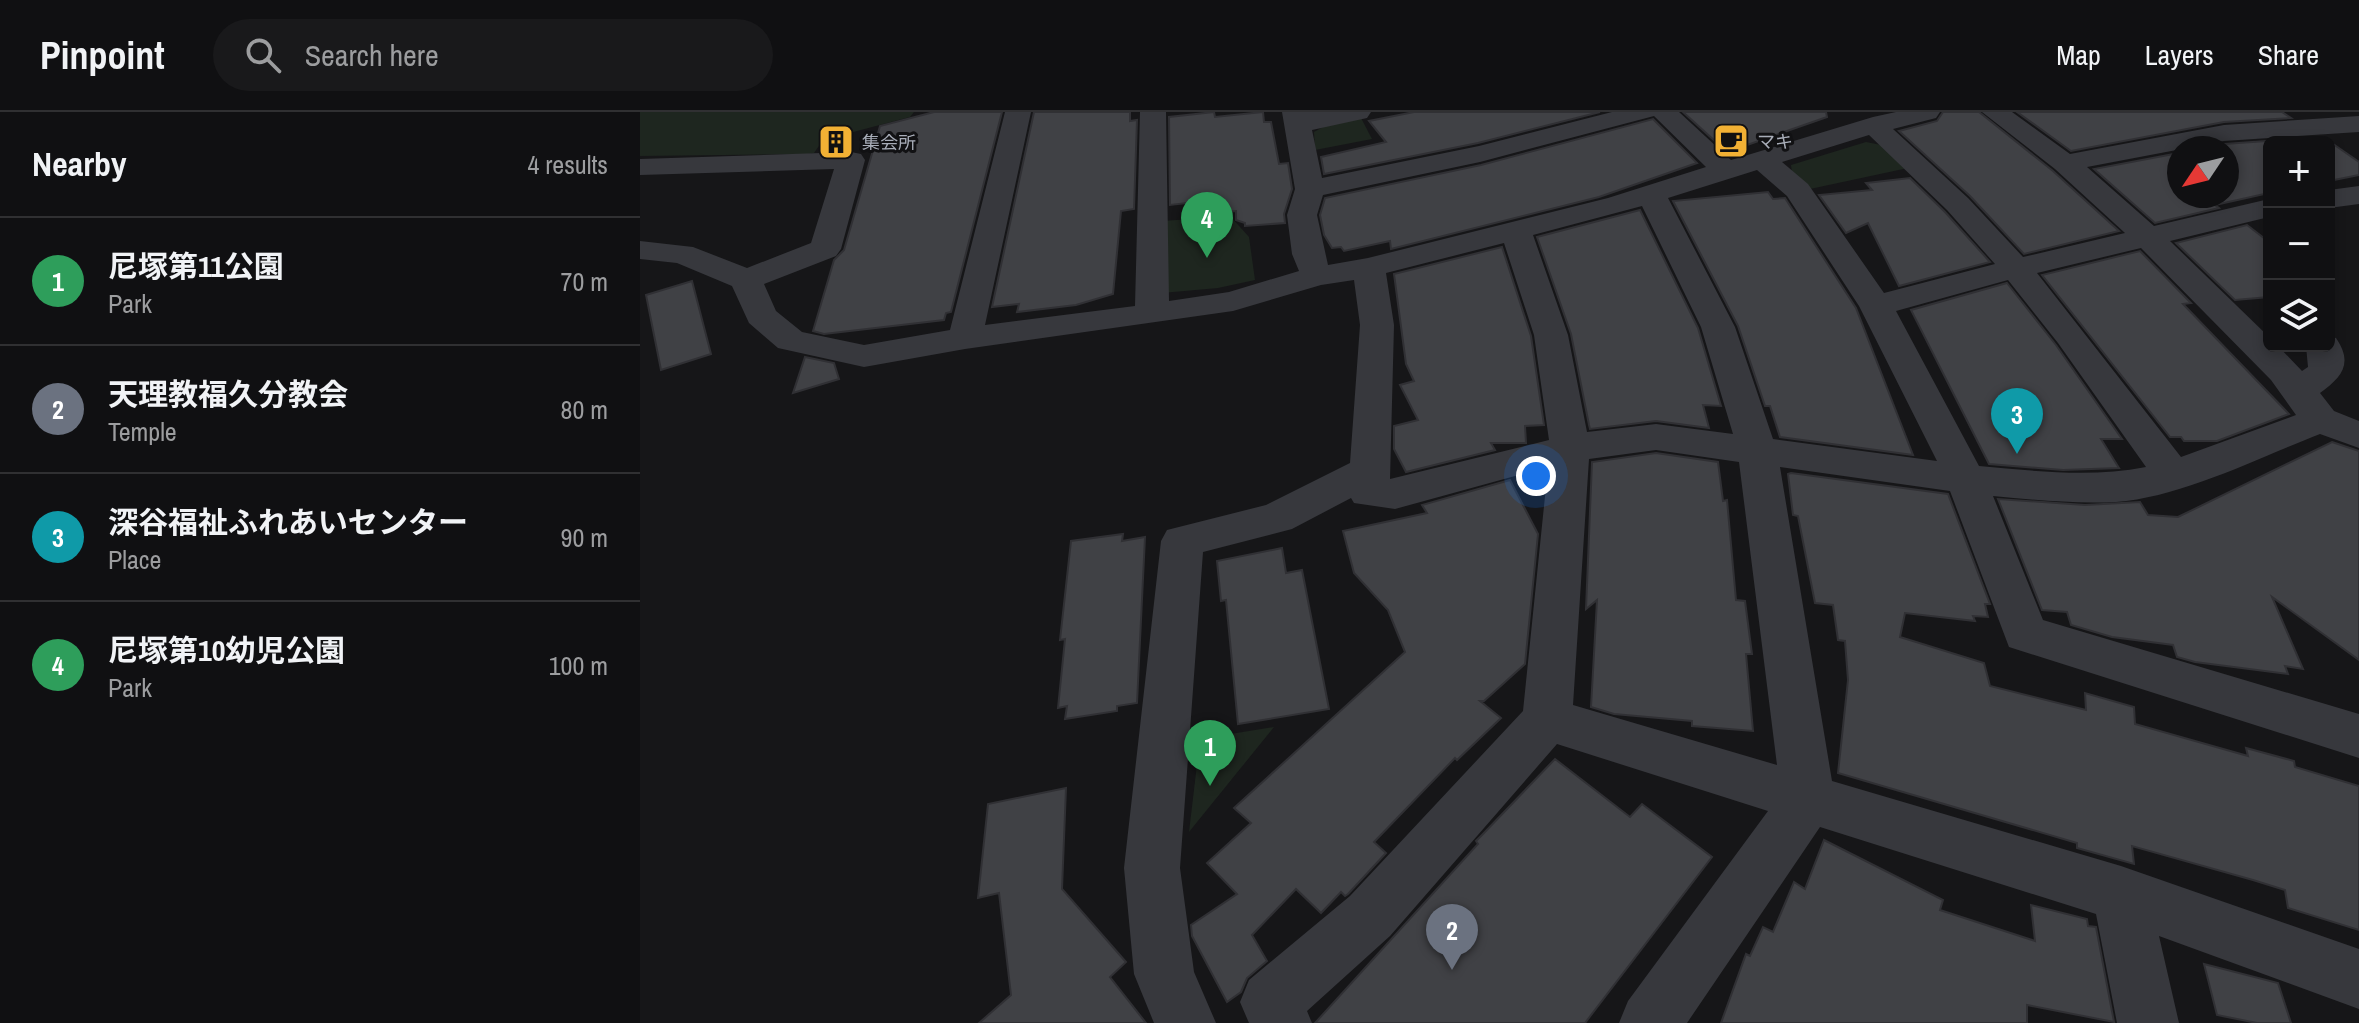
<!DOCTYPE html>
<html lang="en">
<head>
<meta charset="utf-8">
<style>
	:root { --surface:#101012; --page:#19191b; --text:#f1f3f6; --muted:#9c9d9f; --line:#303032; --accent:#2563eb }
	body { margin:0; font-family:"Archivo Narrow","Noto Sans JP",sans-serif; background:var(--page); color:var(--text) }
	.controls { position:absolute; right:24px; top:24px; display:grid; overflow:hidden; border-radius:12px; box-shadow:0 4px 12px #0003 }
	.controls button { width:72px; height:72px; display:grid; place-items:center; padding:0; border:0; border-bottom:2px solid var(--line); background:var(--surface); color:var(--text); font:40px sans-serif }
	.compass { position:absolute; left:1527px; top:24px; width:72px; height:72px; border-radius:50%; background:var(--surface); box-shadow:0 4px 12px #0003; rotate:235deg }
	.you { position:absolute; left:896px; top:364px; width:28px; height:28px; margin:-20px; border:6px solid #fff; border-radius:50%; background:#1a73e8; box-shadow:0 0 0 12px #1a73e833 }
	.badge { display:grid; place-items:center; width:52px; height:52px; border-radius:50%; background:var(--accent); color:#fff; font-size:26px; font-weight:700 }
	.pin { position:absolute; translate:-50% -66px; filter:drop-shadow(0 2px 4px #0008) }
	.pin::after { content:''; position:absolute; top:42px; width:28px; height:24px; background:inherit; clip-path:polygon(0 0,100% 0,50% 100%) }
	.list { margin:0; padding:0; list-style:none }
	h2 { display:flex; justify-content:space-between; align-items:center; height:104px; margin:0; padding:0 32px; font-size:34px }
	h2 small { font-size:26px; font-weight:400; color:var(--muted) }
	.list li { display:grid; grid-template-columns:52px 1fr auto; gap:24px; align-items:center; box-sizing:border-box; height:128px; padding:0 32px; border-top:2px solid var(--line) }
	.list b { display:block; font-size:30px; white-space:nowrap }
	.list p { margin:0; font-size:26px; white-space:nowrap; color:var(--muted) }
	.list em { font-size:26px; font-style:normal; color:var(--muted) }
	.icon { flex:none; width:44px; height:44px; fill:none; stroke:currentColor; stroke-width:2; stroke-linecap:round; stroke-linejoin:round }
	.map { position:relative; flex:none; width:1719px; height:911px; overflow:hidden }
	header { display:flex; align-items:center; gap:48px; box-sizing:border-box; height:112px; padding:0 40px; background:var(--surface); border-bottom:2px solid var(--line) }
	header strong { font-size:38px }
	nav { display:flex; gap:44px; margin-inline-start:auto; font-size:28px }
	.search { width:560px; height:72px; background:var(--page); display:flex; align-items:center; gap:20px; box-sizing:border-box; padding:0 28px; border-radius:44px; color:var(--muted); font-size:30px }
	main { display:flex }
	aside { flex:1; background:var(--surface) }
	.map>svg:first-child { display:block }
	.green { fill:#1e261f }
	.building { fill:#404145; stroke:#303034; stroke-width:2 }
	.lines { fill:none; stroke-linecap:round; stroke-linejoin:round }
	.minor { fill:#37383d; fill-rule:evenodd }
	.labels { text-anchor:middle; dominant-baseline:central; stroke-width:6; stroke-linejoin:round; paint-order:stroke }
	.far-poi-label { font-size:18px; fill:#a8adb8; stroke:#111113; text-anchor:start }
</style>
</head>
<body>
<header>
<strong>Pinpoint</strong>
<div class="search"><svg class="icon" aria-label="search" viewBox="0 0 24 24"><circle cx="10" cy="10" r="6"/><path d="M15 15l6 6"/></svg>Search here</div>
<nav><a>Map</a><a>Layers</a><a>Share</a></nav>
</header>
<main>
<aside>
<h2>Nearby<small>4 results</small></h2>
<ul class="list">
<li><span class="badge" style="background:#2e9e5b">1</span><div><b>尼塚第11公園</b><p>Park</p></div><em>70 m</em></li>
<li><span class="badge" style="background:#6b7280">2</span><div><b>天理教福久分教会</b><p>Temple</p></div><em>80 m</em></li>
<li><span class="badge" style="background:#0f9aa8">3</span><div><b>深谷福祉ふれあいセンター</b><p>Place</p></div><em>90 m</em></li>
<li><span class="badge" style="background:#2e9e5b">4</span><div><b>尼塚第10幼児公園</b><p>Park</p></div><em>100 m</em></li>
</ul>
</aside>
<div class="map">
<svg width="1719" height="911" viewBox="0 0 1719 911">
	<rect width="100%" height="100%" fill="#161618"/>
	<g class="green">
		<path d="M0,0H274L270,5L183,28L174,41L168,42L0,44Z"/>
		<path d="M721,6L732,27L675,38L674,20L685,14Z"/>
		<path d="M1226,30L1246,34L1268,56L1170,77L1152,61L1151,53Z"/>
		<path d="M590,104L609,125L615,168L578,176L522,181L523,109Z"/>
		<path d="M634,615L549,720L560,627Z"/>
	</g>
	<g class="building">
		<path d="M294,0H362L311,200L306,201L304,208L184,222L173,219L194,148L204,138L240,14Z"/>
		<path d="M394,0H490V9L497,8L494,97L481,99L473,182L436,193L377,200L379,192L352,195Z"/>
		<path d="M574,0L575,5L623,0L624,10H631L639,52L648,51L652,77L644,102L645,111L605,114V111L596,108V99L547,104V91L530,93L529,5Z"/>
		<path d="M774,0H960L838,31L684,62L681,45L746,30L729,9Z"/>
		<path d="M1043,0H1186L1187,5L1087,40Z"/>
		<path d="M1303,0H1339L1413,59L1479,119L1384,142L1330,84L1259,19L1297,9Z"/>
		<path d="M1377,0H1642L1651,6L1584,10L1431,39Z"/>
		<path d="M1013,7L1057,51L959,85L751,137L750,129L704,139L701,135L692,136L684,123L680,103L685,86L841,53Z"/>
		<path d="M1683,25L1719,50V63L1689,69V30H1629V81L1575,93L1579,96L1515,111L1454,57L1539,41V84H1587V36H1563L1584,32Z"/>
		<path d="M1270,66L1305,100L1350,150L1259,174L1228,111L1206,121L1179,83L1232,78L1226,71Z"/>
		<path d="M1128,80L1133,87L1145,86L1216,196L1273,343L1140,325L1130,294H1125L1098,214L1033,89Z"/>
		<path d="M1000,98L1058,216L1081,294L1063,293L1069,316L1016,309L950,317L949,313L931,222L897,125Z"/>
		<path d="M1607,113L1629,130V185L1595,188L1536,131Z"/>
		<path d="M862,135L891,224L904,313L885,314L886,331H851L855,338L766,360L754,337V314L778,308L760,273L774,269L766,252L754,162Z"/>
		<path d="M1500,139L1551,191L1543,192L1649,302L1577,329H1544L1541,325H1530L1402,163Z"/>
		<path d="M52,169L71,242L21,258L6,183Z"/>
		<path d="M1367,171L1416,233L1482,327H1461L1479,356L1423,358L1349,352L1271,198Z"/>
		<path d="M165,245L194,251L199,267L153,281Z"/>
		<path d="M1692,330L1719,339V548L1632,485L1663,557L1645,554L1648,562L1555,550L1537,545L1533,533L1472,525L1431,513L1427,500L1402,498L1358,387L1445,393L1500,390L1508,403L1538,405Z"/>
		<path d="M1016,341L1078,350L1083,389L1087,388L1096,488L1105,489L1112,542H1106L1113,619L1052,614V609L974,602L951,595L957,488L946,497L952,350Z"/>
		<path d="M1151,361L1308,382L1350,492H1345L1348,505L1333,504L1335,509L1265,501L1260,525L1344,551L1350,574L1446,598L1445,581L1494,595L1495,612L1608,644L1606,636L1654,649L1655,655L1719,674V818L1648,796L1645,778L1613,768L1492,734L1494,752L1437,736V731L1198,661L1208,568L1205,529L1198,528L1193,493L1175,491L1158,404L1153,403L1148,362Z"/>
		<path d="M870,368L898,422L885,552L844,589H840L861,606L817,648L815,646L734,730L746,741L708,782L705,784L701,780L681,801L656,777L612,823L627,849L607,866L601,880L587,890L552,824L551,813L597,782L567,751L611,711L594,696L765,540L748,498L714,461L703,419L787,401L782,393Z"/>
		<path d="M483,422L482,429L505,425L497,591L477,594V599L425,607L427,594L418,596L425,527L420,528L431,429Z"/>
		<path d="M642,436L646,461L662,458L689,597L598,612L586,488L581,489L577,449Z"/>
		<path d="M915,647L990,705L1002,692L1072,745L945,911H675L838,732L836,729L842,723Z"/>
		<path d="M426,676L422,777L486,850L470,865L506,911H339L371,883L359,781L338,786L348,692Z"/>
		<path d="M1184,728L1303,788L1300,798L1395,829L1391,793L1447,807L1448,814L1456,815L1474,910L1387,893V911H1081L1106,842L1110,844L1123,815L1133,820L1154,770L1165,777Z"/>
		<path d="M1564,852L1638,871L1651,911H1617L1577,903Z"/>
	</g>
	<g class="lines">
		<g class="minor">
			<path d="M365,0H391L345,213L495,194L500,0H526L529,189L589,180L659,159L652,142L647,103L655,77L642,0H731L727,6L672,18L682,66L839,34L972,0H1039L1091,48L1233,5L1256,0H1300L1296,6L1253,17L1328,86L1383,145L1485,121L1415,57L1342,0H1372L1430,42L1584,13L1719,4V20L1584,29L1447,55L1514,114L1629,87V105L1530,129L1629,225V234H1638L1662,259L1668,255L1666,234H1689V224L1696,226C1714,252 1701,266 1680,281L1694,299L1719,309V336L1680,322C1618,346 1542,385 1476,390C1435,392 1394,388 1353,384L1403,508L1719,602V646L1369,535L1310,379L1140,355L1192,669L1481,754L1719,837V897L1519,824L1539,911H1477L1456,802L1180,715L1047,911H979L988,889L1128,699L917,632L750,824L667,899L672,911H609L600,890L609,868L710,784L883,599L908,355L755,397L714,391L711,386L652,417L563,440L540,756L554,860L576,911H514L494,862L484,756L521,429L527,418L626,393L710,351L720,213L714,168L681,173L593,199L325,237L224,255L138,236L109,211L92,174L37,151L0,147V129L53,135L107,156L171,131L194,57L0,63V47L211,40L221,42L225,48L201,137L196,144L124,172L136,199L162,220L224,233L310,218ZM1014,4L1066,55L968,86L728,146L688,153L677,103L683,83L840,50ZM1229,23L1307,98L1355,152L1244,181L1168,72L1142,50ZM1117,58L1147,84L1219,194L1297,349L1133,327L1095,215L1028,86ZM1002,94L1061,215L1093,322L1016,312L947,320L928,223L893,123ZM864,131L894,223L909,328L750,367L754,213L746,161ZM1501,136L1631,268L1656,303L1541,345L1397,161ZM1368,168L1418,231L1506,355C1451,366 1395,359 1339,354L1256,199ZM1016,338L1099,350L1137,653L933,593L949,347Z"/>
			<path d="M1719,74V92L1689,96V78Z"/>
		</g>
	</g>
	<defs>
		<symbol id="cafe-square" viewBox="-11 -11 22 22"><rect x="-9" y="-9" width="18" height="18" rx="4" fill="#f2b134" stroke="#111113"/><path d="M-5.5-4.5H6V0H3Q3 3.5 0 3.5H-2.5Q-5.5 3.5-5.5 0ZM3-3.2v2h1.7v-2ZM-6 4.5H4V6H-6Z" fill="#111"/></symbol>
		<symbol id="building-square" viewBox="-11 -11 22 22"><rect x="-9" y="-9" width="18" height="18" rx="4" fill="#f2b134" stroke="#111113"/><path d="M-4-6H4V6H1V3H-1V6H-4ZM-2.5-4.3h1.7v1.8h-1.7ZM.8-4.3h1.7v1.8H.8ZM-2.5-1h1.7V.8h-1.7ZM.8-1h1.7V.8H.8Z" fill="#111"/></symbol>
	</defs>
	<g fill-rule="evenodd">
		<use href="#cafe-square" x="1071" y="9" width="40" height="40"/>
		<use href="#building-square" x="176" y="10" width="40" height="40"/>
	</g>
	<g class="labels">
		<g class="far-poi-label">
			<text x="1117" y="29">マキ</text>
			<text x="222" y="30">集会所</text>
		</g>
	</g>
</svg>
<div class="controls">
<button>+</button>
<button>−</button>
<button><svg class="icon" aria-label="layers" viewBox="0 0 24 24"><path d="M12 4l9 5-9 5-9-5zM3 14l9 5 9-5"/></svg></button>
</div>
<svg class="compass" viewBox="-18 -18 36 36"><path d="M0-13l5 13h-10z" fill="#e53935"/><path d="M0 13l5-13h-10z" fill="#9c9d9f"/></svg>
<div class="you"></div>
<div class="pin badge" style="left:570px;top:674px;background:#2e9e5b">1</div>
<div class="pin badge" style="left:812px;top:858px;background:#6b7280">2</div>
<div class="pin badge" style="left:1377px;top:342px;background:#0f9aa8">3</div>
<div class="pin badge" style="left:567px;top:146px;background:#2e9e5b">4</div>
</div>
</main>
</body>
</html>
